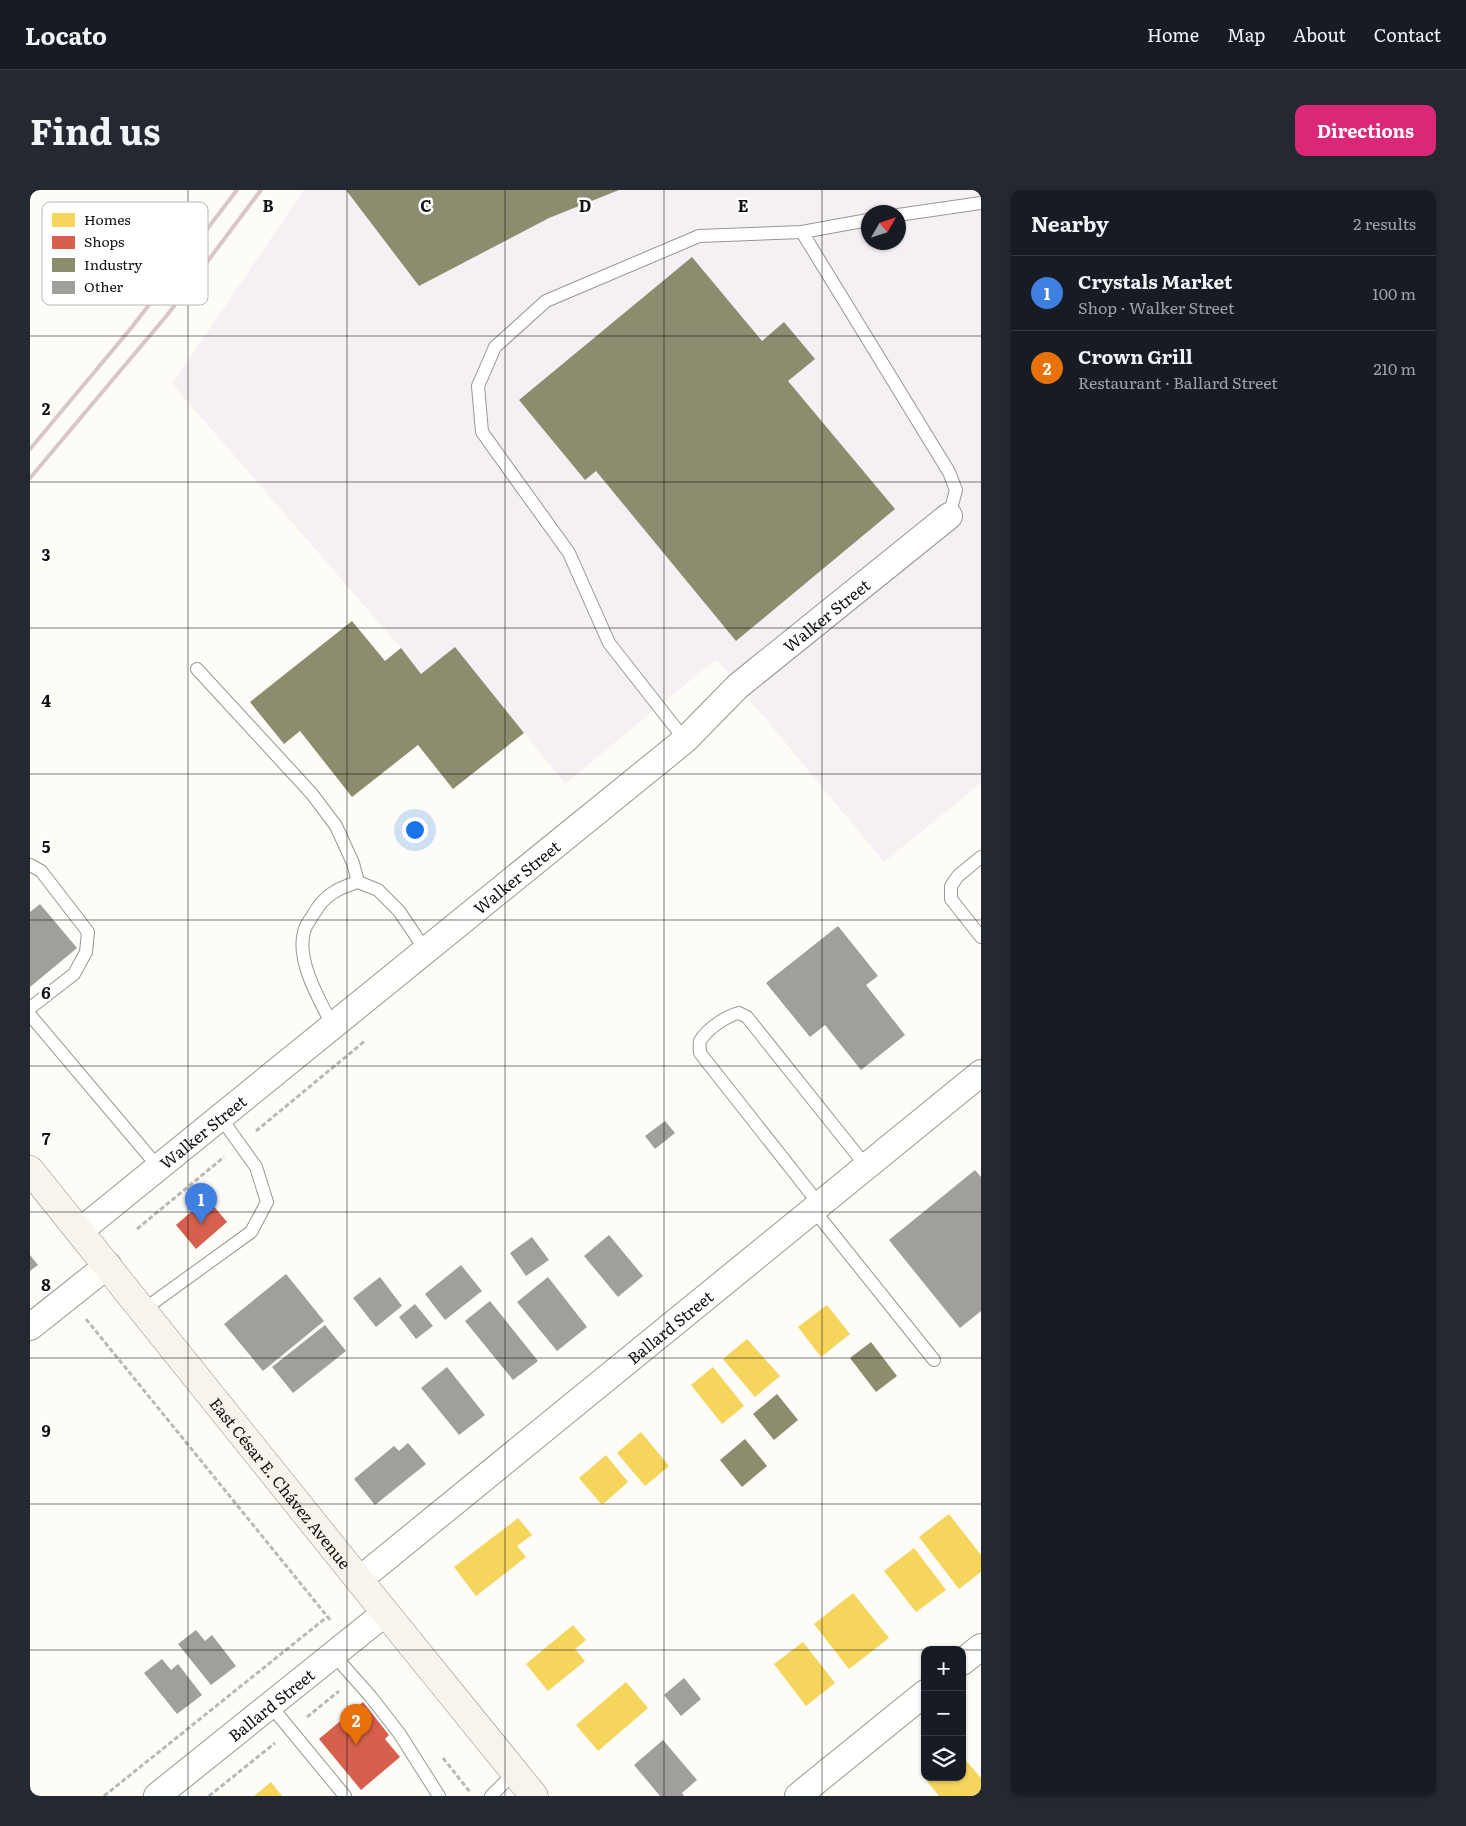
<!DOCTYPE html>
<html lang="en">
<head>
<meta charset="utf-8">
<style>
	:root { --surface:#171b24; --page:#242831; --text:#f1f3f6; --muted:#9ea1a6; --line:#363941; --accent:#db2777 }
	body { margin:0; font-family:Literata,serif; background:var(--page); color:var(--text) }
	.controls { position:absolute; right:15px; bottom:15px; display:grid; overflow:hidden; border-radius:10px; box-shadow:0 1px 4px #0004 }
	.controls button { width:45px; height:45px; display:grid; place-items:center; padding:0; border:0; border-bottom:1px solid var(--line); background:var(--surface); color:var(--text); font:25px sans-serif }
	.compass { position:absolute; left:831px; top:15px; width:45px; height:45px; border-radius:50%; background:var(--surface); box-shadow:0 1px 4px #0004; rotate:51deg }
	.you { position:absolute; left:384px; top:639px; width:18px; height:18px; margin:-12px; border:4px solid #fff; border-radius:50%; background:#1a73e8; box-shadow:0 0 0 8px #1a73e833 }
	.badge { display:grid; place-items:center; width:32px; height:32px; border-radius:50%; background:var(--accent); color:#fff; font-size:16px; font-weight:700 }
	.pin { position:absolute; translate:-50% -41px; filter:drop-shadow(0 1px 2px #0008) }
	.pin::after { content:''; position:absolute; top:26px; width:18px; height:15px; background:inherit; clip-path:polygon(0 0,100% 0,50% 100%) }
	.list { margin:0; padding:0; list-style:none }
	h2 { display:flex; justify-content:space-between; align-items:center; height:65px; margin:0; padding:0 20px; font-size:21px }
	h2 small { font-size:16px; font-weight:400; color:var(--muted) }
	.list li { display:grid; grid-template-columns:32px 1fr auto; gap:15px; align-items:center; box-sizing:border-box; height:75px; padding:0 20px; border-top:1px solid var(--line) }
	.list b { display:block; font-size:19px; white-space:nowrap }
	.list p { margin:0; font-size:16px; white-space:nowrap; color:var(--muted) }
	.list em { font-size:16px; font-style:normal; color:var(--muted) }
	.icon { flex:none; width:28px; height:28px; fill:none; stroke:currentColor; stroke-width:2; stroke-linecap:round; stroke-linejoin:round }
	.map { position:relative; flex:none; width:951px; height:1606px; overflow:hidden; border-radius:10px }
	header { display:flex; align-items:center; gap:30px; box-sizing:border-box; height:70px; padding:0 25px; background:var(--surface); border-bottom:1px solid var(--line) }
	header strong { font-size:24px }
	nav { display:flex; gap:28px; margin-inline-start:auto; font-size:18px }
	.intro { display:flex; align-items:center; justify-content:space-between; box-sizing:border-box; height:120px; padding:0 30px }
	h1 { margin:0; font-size:35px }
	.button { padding:12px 22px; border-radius:10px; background:var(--accent); color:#fff; font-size:18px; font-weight:700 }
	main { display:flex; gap:30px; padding:0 30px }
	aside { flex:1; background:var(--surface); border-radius:10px; box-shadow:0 1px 4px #0004 }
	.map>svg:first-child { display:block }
	.industrial { fill:#f5f0f3; fill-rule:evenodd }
	.homes { fill:#f6d55c }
	.shops { fill:#d6604d }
	.industry { fill:#8c8c6e }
	.building { fill:#a19f9c }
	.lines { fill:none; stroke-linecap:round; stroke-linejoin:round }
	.lane-casing { stroke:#979795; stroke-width:14 }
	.street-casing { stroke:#979795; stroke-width:28 }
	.secondary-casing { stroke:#8e8d8b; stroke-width:29 }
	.path { stroke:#b9b9b8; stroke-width:3; stroke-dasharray:5 2.5; stroke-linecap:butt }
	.lane { stroke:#fffffe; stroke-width:12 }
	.street { stroke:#fffffe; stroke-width:26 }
	.secondary { stroke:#f6f4eb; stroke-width:28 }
	.rail { stroke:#d9c6c7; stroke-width:4 }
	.grid { fill:none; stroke:#111; stroke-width:1; stroke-opacity:0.55 }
	.labels { text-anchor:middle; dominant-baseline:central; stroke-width:5; stroke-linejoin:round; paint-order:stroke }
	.street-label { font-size:16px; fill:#111; stroke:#fff }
	.key { fill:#fff; stroke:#b8b8b8; stroke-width:1 }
	.key-label { font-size:14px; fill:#111 }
	.grid-label { font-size:16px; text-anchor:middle; font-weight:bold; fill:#111; stroke:#fff; stroke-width:5; stroke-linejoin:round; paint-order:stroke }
</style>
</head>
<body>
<header>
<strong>Locato</strong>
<nav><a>Home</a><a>Map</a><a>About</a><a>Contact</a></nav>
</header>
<div class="intro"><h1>Find us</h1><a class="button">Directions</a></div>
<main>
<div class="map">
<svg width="951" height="1606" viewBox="0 0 951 1606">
	<rect width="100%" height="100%" fill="#fdfcf7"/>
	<path class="industrial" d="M274,0H951V593L854,672L686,469L535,594L425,457L391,484L371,458L142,194ZM838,22H868V52H838Z"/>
	<g class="homes">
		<path d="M797,1115L820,1144L791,1167L768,1137Z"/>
		<path d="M717,1149L750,1186L725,1207L693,1169Z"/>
		<path d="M683,1177L714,1216L692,1234L661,1195Z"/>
		<path d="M611,1242L639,1276L615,1296L587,1263Z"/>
		<path d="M576,1265L598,1292L572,1315L549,1288Z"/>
		<path d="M919,1324L951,1365V1382L929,1399L889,1347Z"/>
		<path d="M488,1328L502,1345L487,1356L496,1367L446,1406L424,1377Z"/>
		<path d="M884,1358L916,1400L886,1422L854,1381Z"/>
		<path d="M823,1403L859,1448L819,1479L784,1434Z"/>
		<path d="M543,1435L556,1450L545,1459L555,1471L518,1501L496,1474Z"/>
		<path d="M773,1452L805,1493L776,1516L744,1474Z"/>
		<path d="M596,1492L618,1518L568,1561L546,1535Z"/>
		<path d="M932,1566L951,1588V1606H909L896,1590L899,1587H932Z"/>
		<path d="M241,1592L252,1606H224Z"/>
	</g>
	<g class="shops">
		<path d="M177,1008L197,1032L166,1059L146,1035Z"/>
		<path d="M333,1512L359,1545L355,1549L370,1567L331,1600L289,1549Z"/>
	</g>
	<g class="industry">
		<path d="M316,0H589L519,28L389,96Z"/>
		<path d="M662,67L732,151L754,132L785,169L758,191L865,319L706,451L566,281L555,290L489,210Z"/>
		<path d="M322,431L355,471L371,458L391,484L425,457L494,543L423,599L388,555L322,607L270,541L254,554L220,512Z"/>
		<path d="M841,1152L867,1186L846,1202L820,1168Z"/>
		<path d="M747,1204L768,1230L744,1250L723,1224Z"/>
		<path d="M715,1249L737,1276L712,1297L690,1270Z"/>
	</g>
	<g class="building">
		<path d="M10,714L47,758L0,797V722Z"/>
		<path d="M808,736L848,786L836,795L875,845L831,880L795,835L780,847L736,793Z"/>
		<path d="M635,931L645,943L625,959L615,946Z"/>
		<path d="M945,980L951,987V1121L930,1138L859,1050Z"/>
		<path d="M579,1045L613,1086L588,1107L554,1066Z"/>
		<path d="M502,1047L519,1070L496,1086L480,1063Z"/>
		<path d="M0,1065L8,1075L0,1081Z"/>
		<path d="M431,1075L452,1101L415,1130L395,1104Z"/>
		<path d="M256,1084L294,1131L233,1181L194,1134Z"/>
		<path d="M350,1087L372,1116L346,1137L323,1108Z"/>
		<path d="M518,1087L557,1137L527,1161L487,1112Z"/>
		<path d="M460,1111L508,1171L483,1190L435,1131Z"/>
		<path d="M385,1114L403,1136L386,1149L369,1127Z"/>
		<path d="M295,1135L316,1161L263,1203L242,1177Z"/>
		<path d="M417,1177L455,1225L429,1245L391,1198Z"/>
		<path d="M378,1253L396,1274L345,1315L324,1289L364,1256L369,1261Z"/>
		<path d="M166,1440L175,1451L182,1445L206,1476L181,1495L148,1454Z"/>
		<path d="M132,1469L141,1480L148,1474L172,1505L147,1524L114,1483Z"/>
		<path d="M654,1488L671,1509L651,1526L634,1505Z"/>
		<path d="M633,1550L667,1590L652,1603L654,1606H630L604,1575Z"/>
	</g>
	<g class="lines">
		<defs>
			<g id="lane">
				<path d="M868,25L951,13"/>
				<path d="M772,42L919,282L926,300L919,326"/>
				<path d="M167,479L282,604L306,636L323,673L328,692"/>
				<path d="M655,550L579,453L539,363L452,242L448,196L465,157L516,111L669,46L772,42L838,30"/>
				<path d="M951,667L928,686L921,696V709L951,747"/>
				<path d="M0,675L11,681L58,742L56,762L44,784L0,818"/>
				<path d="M0,825L129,978"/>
				<path d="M303,836C290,811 266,771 274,742C275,736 280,730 283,725C294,705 308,698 328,692L348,700L369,721L396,761"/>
				<path d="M789,1014L670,863C670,859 669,855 670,851C677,839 696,826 709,823L717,827L836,976"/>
				<path d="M783,1019L904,1170"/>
				<path d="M113,1120L221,1042L237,1012L226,977L191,928"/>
				<path d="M303,1464L341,1507L369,1543L409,1606"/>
				<path d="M240,1515L315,1606"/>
				<path d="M461,1606L485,1582"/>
			</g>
			<g id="street">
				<path id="s1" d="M50,1041L655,550L708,496L919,326"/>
				<path d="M0,1137L78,1075"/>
				<path id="s2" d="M329,1390L951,883"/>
				<path d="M932,1472L951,1457"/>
				<path id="s3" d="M127,1606L355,1423"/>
				<path d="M768,1606L895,1503"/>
			</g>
			<g id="secondary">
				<path id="s4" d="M0,980L329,1390L504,1606"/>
			</g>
		</defs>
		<use href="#lane" class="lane-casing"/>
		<use href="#street" class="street-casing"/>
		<use href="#secondary" class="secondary-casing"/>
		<g class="path">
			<path d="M226,941L336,850"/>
			<path d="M107,1039L194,967"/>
			<path d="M56,1129L301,1431"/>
			<path d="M277,1527L309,1501"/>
			<path d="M413,1568L440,1602"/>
			<path d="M74,1606L297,1427"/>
			<path d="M179,1606L245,1553"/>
		</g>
		<use href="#lane" class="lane"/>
		<use href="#street" class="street"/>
		<use href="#secondary" class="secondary"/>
		<g class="rail">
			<path d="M0,259L102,137L207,0"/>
			<path d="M0,288L138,124L231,0"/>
		</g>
	</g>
	<path class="grid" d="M158,0V1606M317,0V1606M475,0V1606M634,0V1606M792,0V1606M0,146H951M0,292H951M0,438H951M0,584H951M0,730H951M0,876H951M0,1022H951M0,1168H951M0,1314H951M0,1460H895M932,1460H951"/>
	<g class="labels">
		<g class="street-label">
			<text stroke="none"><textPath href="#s1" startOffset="968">Walker Street</textPath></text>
			<text stroke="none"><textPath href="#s1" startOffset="562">Walker Street</textPath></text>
			<text stroke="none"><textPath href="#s1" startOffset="158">Walker Street</textPath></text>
			<text stroke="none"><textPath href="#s2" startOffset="401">Ballard Street</textPath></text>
			<text stroke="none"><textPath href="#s4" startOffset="401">East César E. Chávez Avenue</textPath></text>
			<text stroke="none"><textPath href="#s3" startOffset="146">Ballard Street</textPath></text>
		</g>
	</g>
	<rect x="12" y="12" width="166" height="103" rx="8" class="key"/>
	<rect x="22" y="23" width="23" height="14" fill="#f6d55c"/>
	<rect x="22" y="46" width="23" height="13" fill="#d6604d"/>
	<rect x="22" y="68" width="23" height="14" fill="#8c8c6e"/>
	<rect x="22" y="91" width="23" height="13" fill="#a19f9c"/>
	<g class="key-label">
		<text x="54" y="35">Homes</text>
		<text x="54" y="57">Shops</text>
		<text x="54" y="80">Industry</text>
		<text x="54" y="102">Other</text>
	</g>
	<g class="grid-label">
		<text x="238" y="22">B</text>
		<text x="396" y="22">C</text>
		<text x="555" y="22">D</text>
		<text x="713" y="22">E</text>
		<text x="16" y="225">2</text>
		<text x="16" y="371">3</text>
		<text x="16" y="517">4</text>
		<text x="16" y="663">5</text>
		<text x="16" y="809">6</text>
		<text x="16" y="955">7</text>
		<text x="16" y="1101">8</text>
		<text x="16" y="1247">9</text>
	</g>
</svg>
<div class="controls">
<button>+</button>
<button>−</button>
<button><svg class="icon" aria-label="layers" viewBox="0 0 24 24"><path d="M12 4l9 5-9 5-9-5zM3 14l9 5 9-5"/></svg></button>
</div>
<svg class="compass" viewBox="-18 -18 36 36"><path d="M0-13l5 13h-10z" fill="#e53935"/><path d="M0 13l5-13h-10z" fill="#9ea1a6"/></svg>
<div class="you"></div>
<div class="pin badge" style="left:171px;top:1034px;background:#3f7fe0">1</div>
<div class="pin badge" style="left:326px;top:1555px;background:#e8710a">2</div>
</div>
<aside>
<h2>Nearby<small>2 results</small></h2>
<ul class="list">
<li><span class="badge" style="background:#3f7fe0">1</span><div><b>Crystals Market</b><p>Shop · Walker Street</p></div><em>100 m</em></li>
<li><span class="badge" style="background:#e8710a">2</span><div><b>Crown Grill</b><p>Restaurant · Ballard Street</p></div><em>210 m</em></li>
</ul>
</aside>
</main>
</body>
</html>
